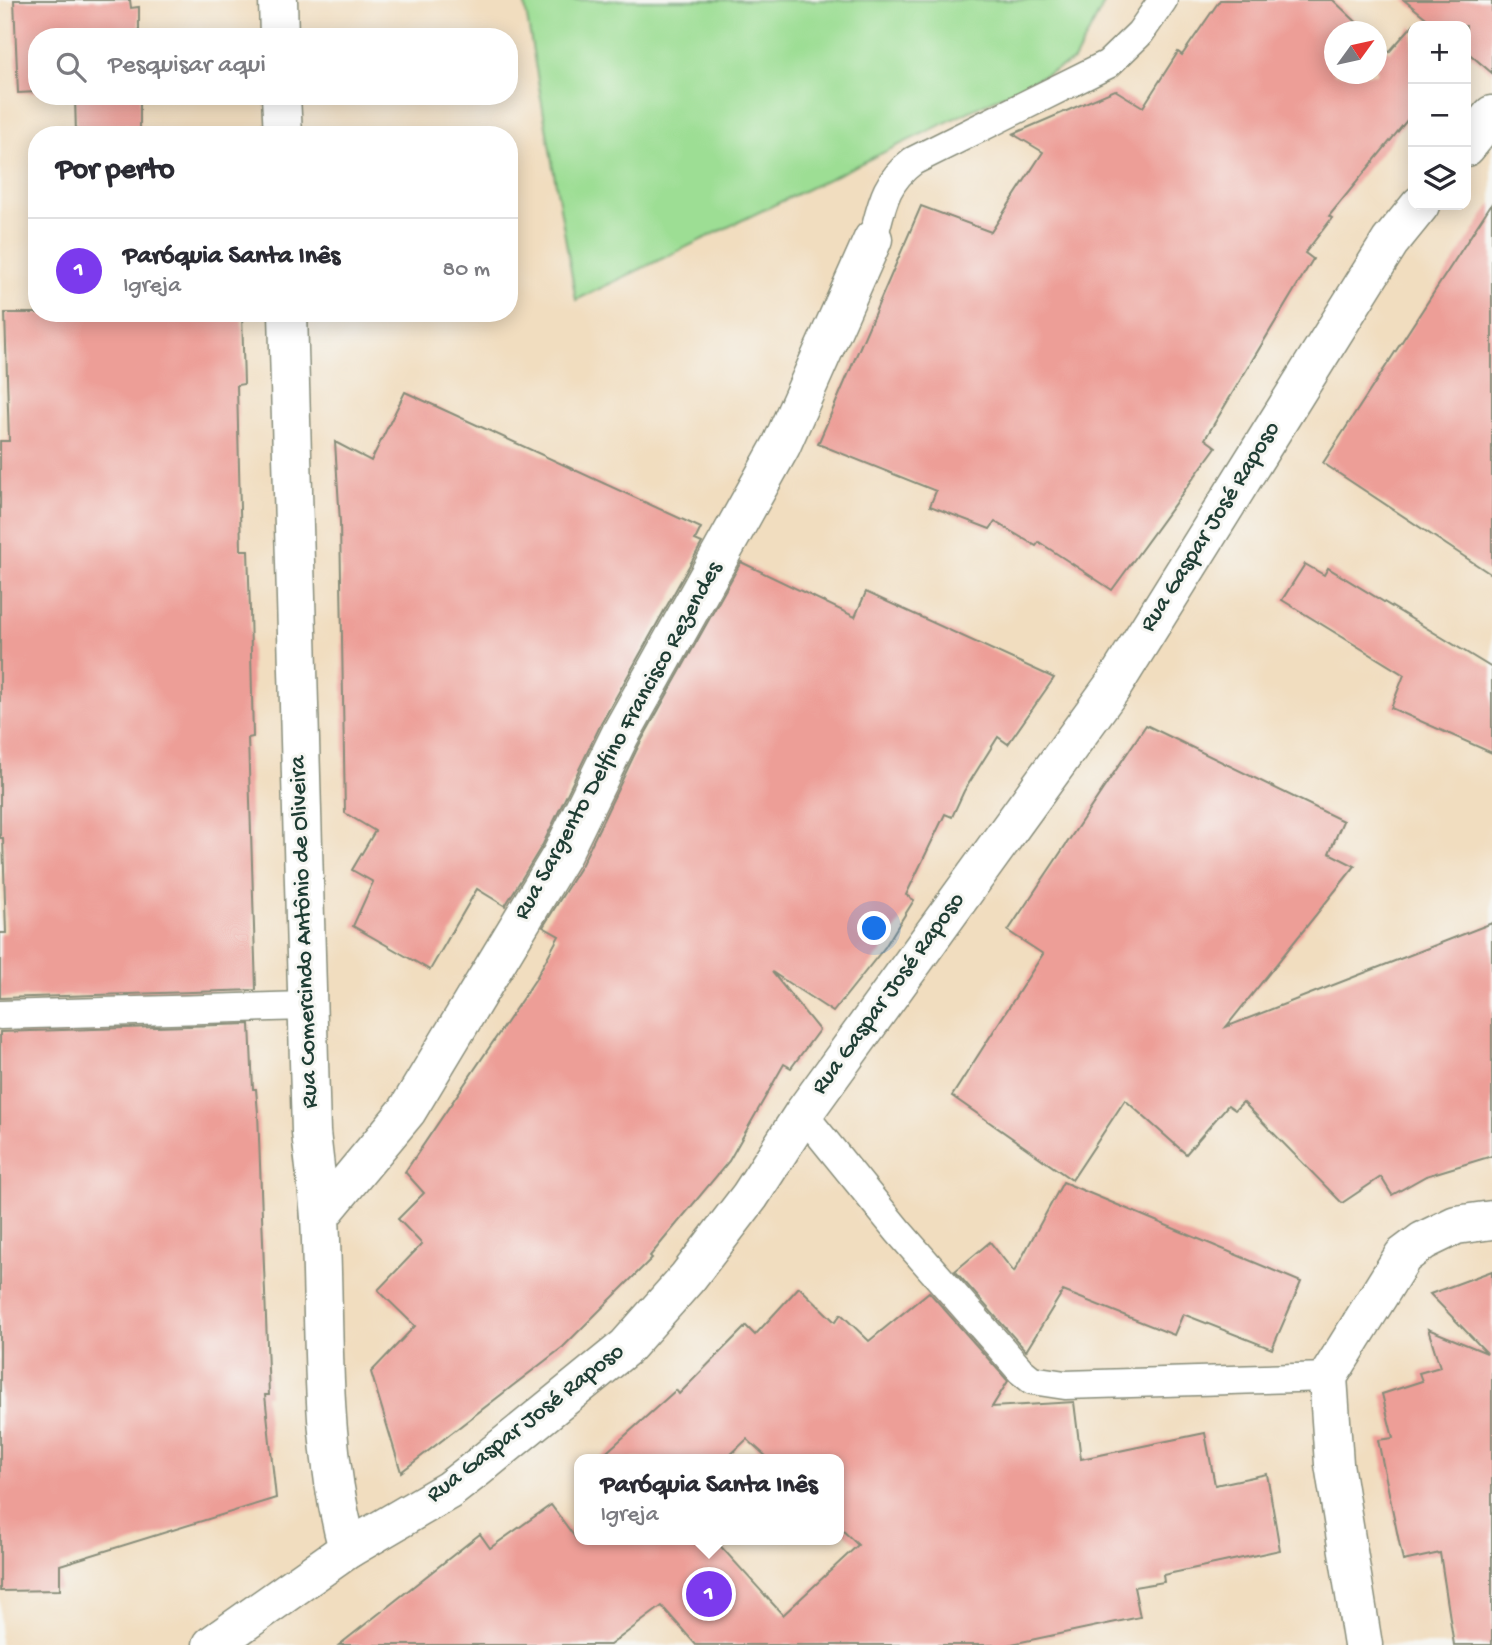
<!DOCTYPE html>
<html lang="pt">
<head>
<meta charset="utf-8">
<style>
	:root { --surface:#fff; --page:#f2f2f3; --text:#2b2b33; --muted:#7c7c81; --line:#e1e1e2; --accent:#7c3aed }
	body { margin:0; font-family:"Gochi Hand",sans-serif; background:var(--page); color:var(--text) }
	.controls { position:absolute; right:21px; top:21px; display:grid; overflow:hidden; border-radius:14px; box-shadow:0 4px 18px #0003 }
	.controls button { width:63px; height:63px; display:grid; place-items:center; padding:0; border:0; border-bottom:2px solid var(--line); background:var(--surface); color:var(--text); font:35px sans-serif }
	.compass { position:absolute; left:1324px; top:21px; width:63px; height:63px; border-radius:50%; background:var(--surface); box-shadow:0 4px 18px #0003; rotate:57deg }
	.you { position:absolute; left:875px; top:929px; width:24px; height:24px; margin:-18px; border:5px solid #fff; border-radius:50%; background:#1a73e8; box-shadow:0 0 0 10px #1a73e833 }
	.badge { display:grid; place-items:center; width:46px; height:46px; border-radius:50%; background:var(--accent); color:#fff; font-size:23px; font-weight:700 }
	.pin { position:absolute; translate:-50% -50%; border:4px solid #fff; box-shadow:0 2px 7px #0006 }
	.popup { position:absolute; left:574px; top:1454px; width:270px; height:91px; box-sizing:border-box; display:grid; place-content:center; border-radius:14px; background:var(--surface); filter:drop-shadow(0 2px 5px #0005); font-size:23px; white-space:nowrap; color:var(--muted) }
	.popup b { font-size:26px; color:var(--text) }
	.popup::after { content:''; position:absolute; left:50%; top:100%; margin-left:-14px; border:14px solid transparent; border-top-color:var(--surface) }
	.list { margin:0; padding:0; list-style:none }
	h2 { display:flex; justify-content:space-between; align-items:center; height:91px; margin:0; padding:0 28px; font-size:30px }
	h2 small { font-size:23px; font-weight:400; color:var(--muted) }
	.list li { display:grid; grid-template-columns:46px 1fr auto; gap:21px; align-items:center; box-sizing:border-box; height:105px; padding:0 28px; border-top:2px solid var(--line) }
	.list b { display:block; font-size:26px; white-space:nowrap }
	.list p { margin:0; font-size:23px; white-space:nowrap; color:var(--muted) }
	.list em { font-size:23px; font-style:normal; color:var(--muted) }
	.icon { flex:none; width:38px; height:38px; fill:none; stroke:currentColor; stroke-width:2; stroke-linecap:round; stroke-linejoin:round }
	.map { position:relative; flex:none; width:1492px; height:1645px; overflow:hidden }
	.search { position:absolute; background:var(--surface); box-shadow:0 4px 18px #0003; left:28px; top:28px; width:490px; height:77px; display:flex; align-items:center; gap:18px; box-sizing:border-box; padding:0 24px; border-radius:28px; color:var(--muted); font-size:26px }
	.panel { position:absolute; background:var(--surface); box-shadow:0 4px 18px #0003; left:28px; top:126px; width:490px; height:196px; border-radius:28px }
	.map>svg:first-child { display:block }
	.green { fill:#9dde94; stroke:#5e8e64; stroke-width:2 }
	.building { fill:#ed9e97 }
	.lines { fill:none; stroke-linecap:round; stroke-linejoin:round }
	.service-casing { stroke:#888d7a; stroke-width:31 }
	.minor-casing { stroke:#888d7a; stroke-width:41 }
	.service { stroke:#fff; stroke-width:28 }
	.minor { stroke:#fff; stroke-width:38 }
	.labels { text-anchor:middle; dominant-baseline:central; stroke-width:6; stroke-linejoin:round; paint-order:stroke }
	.street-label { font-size:24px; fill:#1f3d34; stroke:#f6f6f2 }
</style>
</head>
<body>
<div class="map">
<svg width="1492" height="1645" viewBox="0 0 1492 1645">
	<rect width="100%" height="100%" fill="#f6f6f2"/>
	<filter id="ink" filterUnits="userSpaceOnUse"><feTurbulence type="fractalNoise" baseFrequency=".0143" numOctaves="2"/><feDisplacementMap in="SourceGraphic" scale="14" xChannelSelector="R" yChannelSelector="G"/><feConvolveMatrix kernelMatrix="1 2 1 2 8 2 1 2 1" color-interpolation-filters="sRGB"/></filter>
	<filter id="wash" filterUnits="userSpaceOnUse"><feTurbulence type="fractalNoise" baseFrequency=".00686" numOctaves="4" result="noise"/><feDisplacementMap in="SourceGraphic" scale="28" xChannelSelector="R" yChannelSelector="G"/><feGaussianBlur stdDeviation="1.57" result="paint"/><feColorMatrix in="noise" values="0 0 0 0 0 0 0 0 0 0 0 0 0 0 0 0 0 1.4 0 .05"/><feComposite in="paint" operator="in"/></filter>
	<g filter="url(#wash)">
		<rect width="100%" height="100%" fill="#f1ddbf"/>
		<path class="green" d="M524,0H1106L1074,61L576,300Z"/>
		<g id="blocks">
			<g class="building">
				<path d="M14,0H130L131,8L139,7V37H37V92L18,93Z"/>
				<path d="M1220,0H1333L1367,32H1334V74H1376V40L1389,52L1413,25V113L1329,216L1332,218L1305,253L1313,259L1205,439L1216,447L1112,590L1039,542L1036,546L995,522L990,529L930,506L936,491L818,444L921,206L991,232L1043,152L1013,134L1115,90L1143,107L1178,52L1182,55Z"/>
				<path d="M1404,0H1492V73L1466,51V26H1436Z"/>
				<path d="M75,96H140V135H76Z"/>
				<path d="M1492,203V575L1323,463Z"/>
				<path d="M5,313H242L244,384L237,385L241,550H248L250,610L253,737L248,738L256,990L0,998V933H6L3,838H0V441H9Z"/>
				<path d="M405,392L701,528L695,540L702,543L601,724L543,844L505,906L477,889L430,970L353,926L373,882L352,870L375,831L345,813L340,522L335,442L371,461Z"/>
				<path d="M741,562L855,617L866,592L1054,678L1008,744L998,737L964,791L952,817L945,814L906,895L914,900L885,947L833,1012L772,972L819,1030L791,1068L784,1064L729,1161L650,1256L652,1258L563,1347L401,1472L371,1372L415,1326L378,1290L422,1244L398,1219L424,1193L405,1172L535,980L559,936L543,927L582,864L639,745Z"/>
				<path d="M1305,564L1324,575L1328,568L1492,668V753L1391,708L1404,675L1282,600Z"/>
				<path d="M1146,725L1343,821L1329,853L1355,866L1226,1027L1492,923V1156L1426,1176L1392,1195L1381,1177L1342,1203L1243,1102L1235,1110L1228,1105L1186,1154L1125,1100L1072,1180L952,1096L1043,954L1008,931Z"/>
				<path d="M250,1024L253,1089H256L258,1113L269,1395H265L276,1498L60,1565V1590L0,1591V1032Z"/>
				<path d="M1063,1182L1301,1282L1272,1349L1183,1314L1174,1335L1063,1291L1026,1351L955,1271L990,1242L1014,1272Z"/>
				<path d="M1492,1271V1645H1454L1440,1553L1403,1561L1378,1440L1393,1438L1382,1394L1422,1381L1419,1373L1440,1367L1428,1329L1487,1353L1430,1294Z"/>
				<path d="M799,1287L835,1322L841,1314L869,1341L929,1292L1008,1381L992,1407L1074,1402L1081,1459L1205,1433L1215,1485L1267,1474L1280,1550L1163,1575L1164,1582L1134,1587L1140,1617L1007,1645H696L662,1606L610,1645H339L480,1534L490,1548L551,1505L577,1540H715L783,1615L858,1545L838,1526V1459H769L747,1439L726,1459H599L676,1390L679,1394L746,1326L755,1335Z"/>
			</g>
		</g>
	</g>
	<g filter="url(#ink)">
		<use href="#blocks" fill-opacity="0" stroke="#888d7a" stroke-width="2"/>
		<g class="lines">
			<defs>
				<g id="service">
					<path d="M873,239C882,205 884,183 913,161L1108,64L1140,33L1163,0"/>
					<path d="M0,1015L306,1006"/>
					<path d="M803,1114L898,1231L1021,1371L1032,1380L1065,1385L1328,1377"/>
				</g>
				<g id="minor">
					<path d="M278,0L279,37"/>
					<path d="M281,96L283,135"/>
					<path d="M1466,147L1492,115"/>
					<path d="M288,313L311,1132C314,1161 318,1189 320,1218C326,1329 318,1440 348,1549"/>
					<path d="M320,1216L407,1111L562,854L620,735L781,446L873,239"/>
					<path d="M212,1645L348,1549L449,1490L476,1469L626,1347L688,1277L750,1196L803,1114L1113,686L1390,242L1420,205"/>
					<path d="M1363,1645L1334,1464L1328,1377L1403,1256L1423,1241L1456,1225L1492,1220"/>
				</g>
			</defs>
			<use href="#service" class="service-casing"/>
			<use href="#minor" class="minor-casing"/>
			<use href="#service" class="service"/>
			<use href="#minor" class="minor"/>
		</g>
	</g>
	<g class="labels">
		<g class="street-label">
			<text transform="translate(1211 527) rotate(-58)">Rua Gaspar José Raposo</text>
			<text transform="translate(619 741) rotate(-61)">Rua Sargento Delfino Francisco Rezendes</text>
			<text transform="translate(305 932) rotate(-92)">Rua Comercindo Antônio de Oliveira</text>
			<text transform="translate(889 994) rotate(-54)">Rua Gaspar José Raposo</text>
			<text transform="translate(526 1424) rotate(-38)">Rua Gaspar José Raposo</text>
		</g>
	</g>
</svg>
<div class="controls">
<button>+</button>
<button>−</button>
<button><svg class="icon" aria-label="layers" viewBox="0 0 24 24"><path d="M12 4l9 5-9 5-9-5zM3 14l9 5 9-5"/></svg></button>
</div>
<svg class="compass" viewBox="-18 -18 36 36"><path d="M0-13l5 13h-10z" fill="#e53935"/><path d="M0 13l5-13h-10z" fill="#7c7c81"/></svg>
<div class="you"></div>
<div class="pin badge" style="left:709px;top:1594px">1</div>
<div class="popup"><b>Paróquia Santa Inês</b>Igreja</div>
<div class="search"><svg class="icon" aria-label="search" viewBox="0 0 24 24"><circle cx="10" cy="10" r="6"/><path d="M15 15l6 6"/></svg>Pesquisar aqui</div>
<section class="panel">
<h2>Por perto<small></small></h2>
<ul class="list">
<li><span class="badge">1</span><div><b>Paróquia Santa Inês</b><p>Igreja</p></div><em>80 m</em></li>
</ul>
</section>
</div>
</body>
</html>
